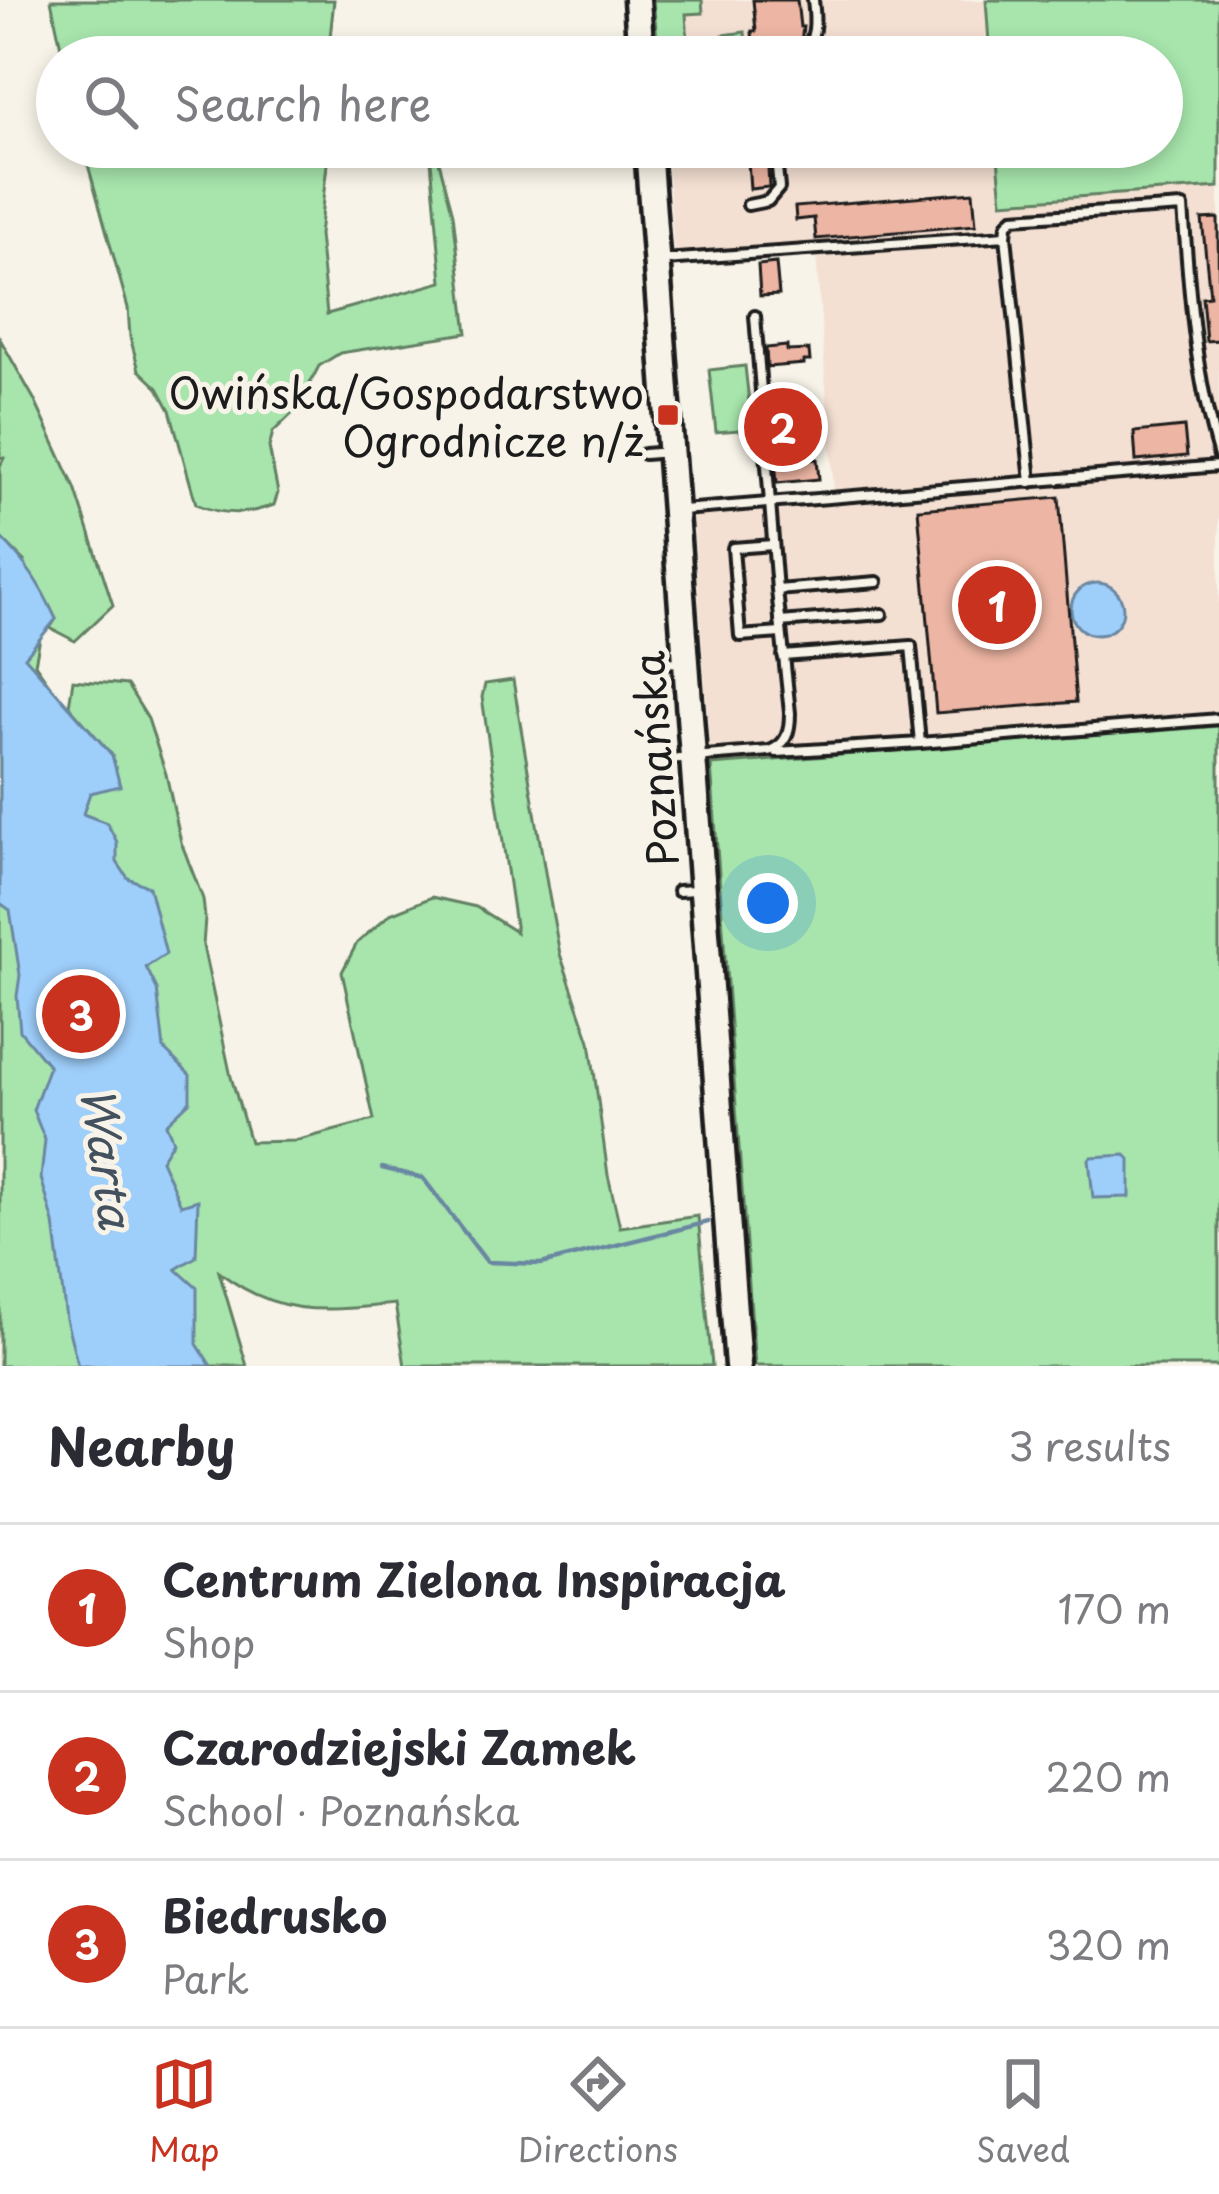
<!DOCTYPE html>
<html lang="en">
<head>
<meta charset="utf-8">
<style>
	:root { --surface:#fff; --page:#f7f7f7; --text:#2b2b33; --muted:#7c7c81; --line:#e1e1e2; --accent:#c8321e }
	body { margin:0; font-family:"Playpen Sans",sans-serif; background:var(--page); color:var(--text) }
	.you { position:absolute; left:768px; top:903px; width:42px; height:42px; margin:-30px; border:9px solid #fff; border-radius:50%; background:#1a73e8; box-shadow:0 0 0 18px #1a73e833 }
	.badge { display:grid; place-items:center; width:78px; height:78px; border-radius:50%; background:var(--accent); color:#fff; font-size:39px; font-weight:700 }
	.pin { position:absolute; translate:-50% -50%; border:6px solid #fff; box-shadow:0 3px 12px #0006 }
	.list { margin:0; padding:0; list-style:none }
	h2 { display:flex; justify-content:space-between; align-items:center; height:156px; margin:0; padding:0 48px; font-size:51px }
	h2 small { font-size:39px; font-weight:400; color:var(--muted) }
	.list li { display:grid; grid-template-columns:78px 1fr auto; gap:36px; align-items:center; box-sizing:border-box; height:168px; padding:0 48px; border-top:3px solid var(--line) }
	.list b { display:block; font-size:45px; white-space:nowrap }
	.list p { margin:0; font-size:39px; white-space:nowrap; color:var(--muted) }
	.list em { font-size:39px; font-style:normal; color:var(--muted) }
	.icon { flex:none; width:66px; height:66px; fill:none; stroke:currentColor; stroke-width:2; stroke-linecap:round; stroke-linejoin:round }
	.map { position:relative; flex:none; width:1219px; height:1366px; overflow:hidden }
	.search { position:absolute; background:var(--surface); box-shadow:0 6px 18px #0003; left:36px; right:36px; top:36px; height:132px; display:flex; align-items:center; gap:30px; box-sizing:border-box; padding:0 42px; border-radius:66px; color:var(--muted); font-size:45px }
	.sheet { height:660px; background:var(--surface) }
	nav { display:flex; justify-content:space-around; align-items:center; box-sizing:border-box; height:168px; border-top:3px solid var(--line); background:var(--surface); font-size:33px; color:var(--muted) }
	nav a { display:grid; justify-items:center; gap:6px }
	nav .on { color:var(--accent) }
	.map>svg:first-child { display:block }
	.built { fill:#f4e0d3 }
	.green { fill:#a7e5ac; stroke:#628064; stroke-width:3 }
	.water { fill:#9ecefa; stroke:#6a87a1; stroke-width:3 }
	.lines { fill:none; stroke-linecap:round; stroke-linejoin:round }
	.stream { stroke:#6a87a1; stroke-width:4.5 }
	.building { fill:#edb5a3; stroke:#1c1c1c; stroke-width:3 }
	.lane-casing { stroke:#1c1c1c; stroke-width:16 }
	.secondary-casing { stroke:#1c1c1c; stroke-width:33 }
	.lane { stroke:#f7f3e8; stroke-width:8 }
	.secondary { stroke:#f7f3e8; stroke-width:24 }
	.poi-dot { fill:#c8321e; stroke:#f7f3e8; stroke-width:4.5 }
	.labels { text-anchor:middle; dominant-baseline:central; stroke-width:10; stroke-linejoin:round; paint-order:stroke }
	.poi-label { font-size:42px; fill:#1c1c1c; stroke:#f7f3e8; text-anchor:end }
	.street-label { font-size:42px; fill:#1c1c1c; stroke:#f7f3e8 }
	.water-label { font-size:45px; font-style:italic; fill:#43515f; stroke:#f7f3e8 }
</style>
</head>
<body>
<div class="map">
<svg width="1219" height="1366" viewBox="0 0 1219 1366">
	<rect width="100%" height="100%" fill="#f7f3e8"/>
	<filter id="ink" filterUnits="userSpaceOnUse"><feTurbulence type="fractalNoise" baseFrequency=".00833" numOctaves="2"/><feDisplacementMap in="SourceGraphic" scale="24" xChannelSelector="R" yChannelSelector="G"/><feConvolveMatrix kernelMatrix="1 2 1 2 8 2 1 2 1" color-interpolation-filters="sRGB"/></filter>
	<g filter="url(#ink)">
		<g class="built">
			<path d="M655,0H986L990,57H660Z"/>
			<path d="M666,147H997L1003,201L1219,187V726L711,765L693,517L1176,477V463L834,492L816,255L675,266Z"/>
		</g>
		<g class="green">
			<path d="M51,0H334L328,57H63Z"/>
			<path d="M653,0H702L703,13L686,14L689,57L724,55L723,35L745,32L746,45L735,47L736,57H659Z"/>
			<path d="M986,0H1219V187L1002,202L997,147H1162V57H990Z"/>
			<path d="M83,147H329L319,235L327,314L442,282L431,161L437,154L453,214L467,333L340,353L319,366L296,410L273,432L269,447L278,493L274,505C247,515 223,516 196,504L170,410L158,388L139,370L130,337L128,308Z"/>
			<path d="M0,339L34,399L75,488L113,605L75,641L50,628L56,619L47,602L35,664L118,781L112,755L69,706L73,680L127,685L148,719L166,774L181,842L203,899L205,918L203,946L231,1077L250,1142L295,1141L374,1120L342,972L357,943L390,914L432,897L476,907L516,932L482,697L485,684L513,680L548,890L560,954L590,1041L608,1175L620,1227L698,1216L712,1366H405L395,1304C324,1311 279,1318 219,1272L247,1366H211L199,1349L200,1366H0V553L25,562L0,537V466L4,458L0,457Z"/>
			<path d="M745,366L752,429L716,432L709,370Z"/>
			<path d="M1219,726V1366H755L711,765Z"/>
		</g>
		<g class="water">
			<path d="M0,537C26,562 41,586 56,619L25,657L112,755L120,786L90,793L83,814L107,823L117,842V862L128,878L149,887L166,954L146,967L157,989L164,1049L190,1075V1101L166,1124L173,1141L161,1160L181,1205L198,1200L196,1257L176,1269L197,1288V1344L211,1366H78L66,1319L54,1223L41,1178L45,1140L33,1110L49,1066L20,1031L17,996L20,975L10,910L0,903Z"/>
			<circle cx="1097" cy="609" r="26"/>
			<path d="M1126,1155L1130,1159V1197L1093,1198L1089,1159L1091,1157Z"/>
		</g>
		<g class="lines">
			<path class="stream" d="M382,1168L423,1178L487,1262L541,1264L708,1222"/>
		</g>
		<g class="building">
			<path d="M753,0H797L800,27H803L801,43L758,45L759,57H719L718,49L753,45L752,31H756Z"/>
			<path d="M747,147H767L769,187L750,189Z"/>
			<path d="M973,192L976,225L816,239L814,218L796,220L795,207Z"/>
			<path d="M1218,218L1219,340L1206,341L1202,297L1210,296L1202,219Z"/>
			<path d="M776,263L779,295L760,296L758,265Z"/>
			<path d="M787,346V351L809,350L810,361H804V364L767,367L766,348Z"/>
			<path d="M793,398L799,461L817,459L819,479L777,483L770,400Z"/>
			<path d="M1184,427L1187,456L1136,461L1134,432Z"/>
			<path d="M1059,497L1076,702L936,713L918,509Z"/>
		</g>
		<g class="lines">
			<defs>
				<g id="lane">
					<path d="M802,57C816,37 816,24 813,0"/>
					<path d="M748,205L768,201L779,188L775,147"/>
					<path d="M1006,236L1007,225L1013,218L1183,207C1189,291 1195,375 1219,456"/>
					<path d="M664,260L1006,236L1031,482"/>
					<path d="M644,454L669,452"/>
					<path d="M682,510L1219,466"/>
					<path d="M773,545L733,548L740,636L781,633"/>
					<path d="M777,590L877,582"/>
					<path d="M780,622L882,614"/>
					<path d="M661,663L679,662"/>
					<path d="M920,743L1219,719"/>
					<path d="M777,752L920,743L911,646L783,656"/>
					<path d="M668,759L769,751C787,745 790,731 790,713L777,590L755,316"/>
					<path d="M678,891L696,890"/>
				</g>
				<g id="secondary">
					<path d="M637,0L641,57"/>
					<path d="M648,147L738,1366"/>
				</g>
			</defs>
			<use href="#lane" class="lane-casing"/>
			<use href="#secondary" class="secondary-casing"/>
			<use href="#lane" class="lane"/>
			<use href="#secondary" class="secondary"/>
		</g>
	</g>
	<rect class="poi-dot" x="656" y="403" width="24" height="24" rx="6"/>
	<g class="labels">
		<g class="poi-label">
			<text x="644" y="391">Owińska/Gospodarstwo<tspan x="644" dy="48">Ogrodnicze n/ż</tspan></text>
		</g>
		<g class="street-label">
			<text transform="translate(654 759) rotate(-94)">Poznańska</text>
		</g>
		<g class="water-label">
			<text transform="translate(109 1157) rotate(82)">Warta</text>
		</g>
	</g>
</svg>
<div class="you"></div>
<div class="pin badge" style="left:997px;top:605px">1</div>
<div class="pin badge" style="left:783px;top:427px">2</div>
<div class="pin badge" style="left:81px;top:1014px">3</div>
<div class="search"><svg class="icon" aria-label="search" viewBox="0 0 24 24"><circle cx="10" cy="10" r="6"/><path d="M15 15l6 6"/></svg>Search here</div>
</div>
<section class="sheet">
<h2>Nearby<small>3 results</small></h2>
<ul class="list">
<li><span class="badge">1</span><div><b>Centrum Zielona Inspiracja</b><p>Shop</p></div><em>170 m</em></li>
<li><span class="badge">2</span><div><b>Czarodziejski Zamek</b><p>School · Poznańska</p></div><em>220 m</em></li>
<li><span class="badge">3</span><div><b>Biedrusko</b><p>Park</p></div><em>320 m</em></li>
</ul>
</section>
<nav>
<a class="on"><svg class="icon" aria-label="map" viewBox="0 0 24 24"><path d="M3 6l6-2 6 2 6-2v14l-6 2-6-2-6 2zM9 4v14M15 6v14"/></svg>Map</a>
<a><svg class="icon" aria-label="directions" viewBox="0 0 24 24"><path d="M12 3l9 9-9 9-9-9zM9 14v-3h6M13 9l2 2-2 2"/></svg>Directions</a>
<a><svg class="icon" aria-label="saved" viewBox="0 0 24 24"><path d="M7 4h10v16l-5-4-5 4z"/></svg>Saved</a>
</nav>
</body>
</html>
